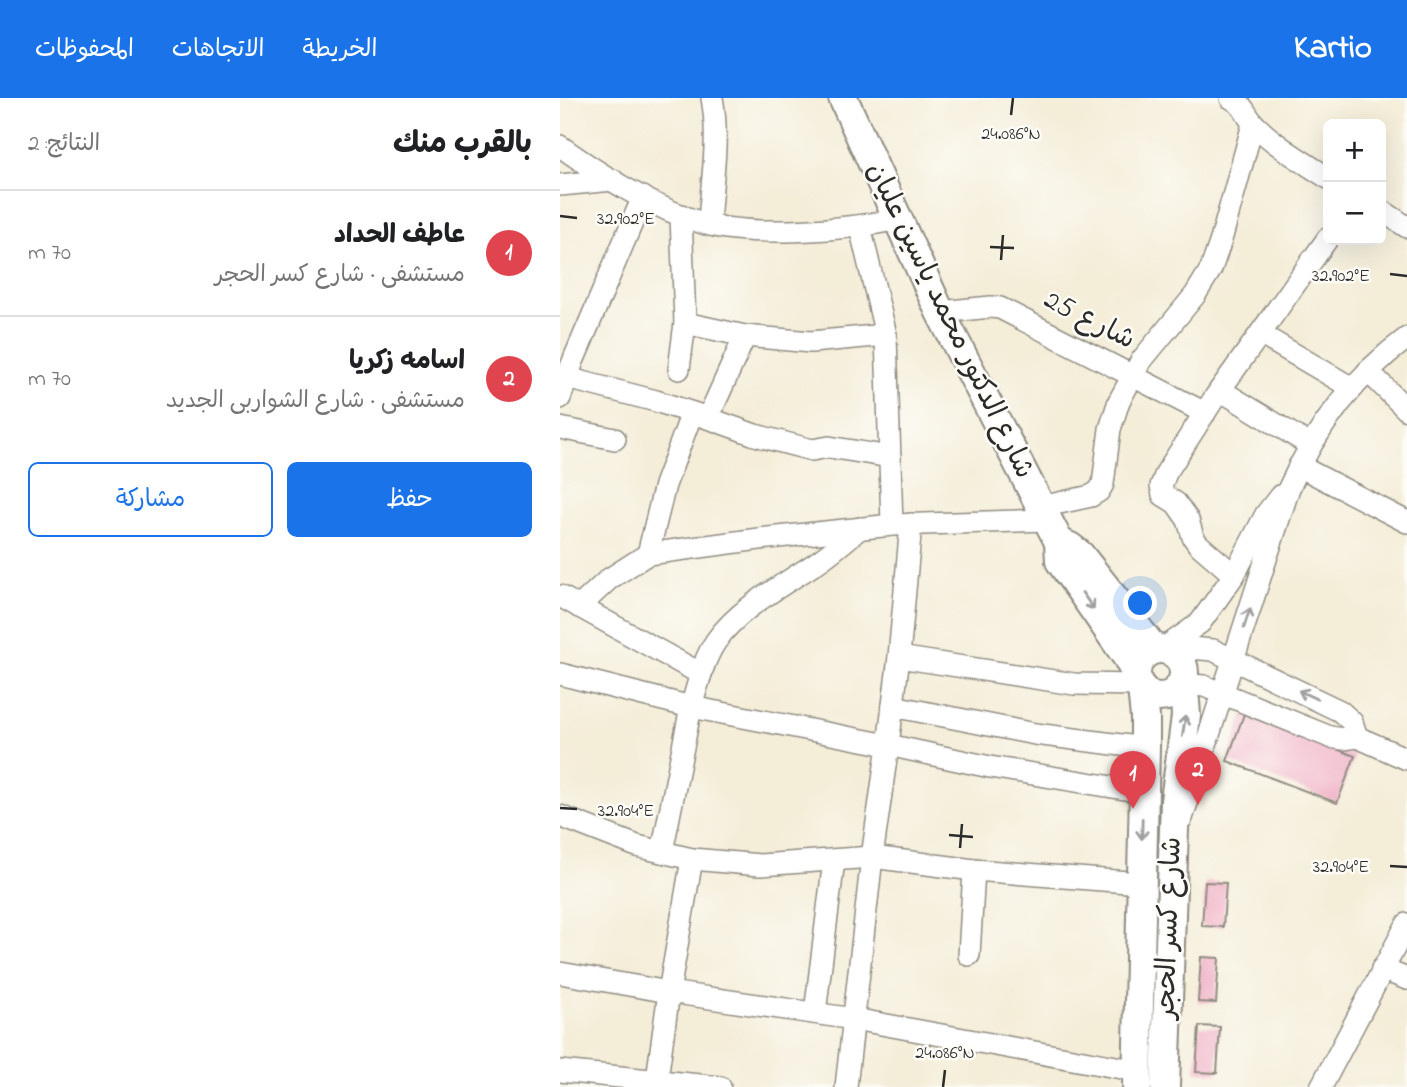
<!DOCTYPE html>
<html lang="ar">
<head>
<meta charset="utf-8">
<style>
	:root { --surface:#fff; --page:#f6f6f6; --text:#202124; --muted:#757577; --line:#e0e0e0; --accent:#1a73e8 }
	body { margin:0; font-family:"Indie Flower","Playpen Sans Arabic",sans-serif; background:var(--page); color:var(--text); direction:rtl }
	.controls { position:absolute; right:21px; top:21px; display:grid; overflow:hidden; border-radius:10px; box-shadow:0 7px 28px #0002 }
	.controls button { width:63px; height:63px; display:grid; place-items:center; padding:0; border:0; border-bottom:2px solid var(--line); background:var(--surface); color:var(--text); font:35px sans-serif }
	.you { position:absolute; left:581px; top:506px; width:24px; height:24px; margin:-18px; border:5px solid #fff; border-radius:50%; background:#1a73e8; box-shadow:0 0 0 10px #1a73e833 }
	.badge { display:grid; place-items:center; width:46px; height:46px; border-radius:50%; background:var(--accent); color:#fff; font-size:23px; font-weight:700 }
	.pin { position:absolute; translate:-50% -58px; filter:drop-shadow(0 2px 4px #0008) }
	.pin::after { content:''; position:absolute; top:37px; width:24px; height:21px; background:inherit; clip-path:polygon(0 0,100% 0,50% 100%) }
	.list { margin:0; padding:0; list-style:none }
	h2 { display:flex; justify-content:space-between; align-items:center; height:91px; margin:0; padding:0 28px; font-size:30px }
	h2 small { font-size:23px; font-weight:400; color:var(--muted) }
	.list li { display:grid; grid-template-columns:46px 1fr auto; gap:21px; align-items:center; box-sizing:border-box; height:126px; padding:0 28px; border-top:2px solid var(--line) }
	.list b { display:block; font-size:26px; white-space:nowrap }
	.list p { margin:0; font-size:23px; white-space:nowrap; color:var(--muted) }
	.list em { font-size:23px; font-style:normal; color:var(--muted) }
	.actions { display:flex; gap:14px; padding:21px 28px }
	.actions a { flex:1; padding:16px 0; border:2px solid var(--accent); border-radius:10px; text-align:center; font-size:24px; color:var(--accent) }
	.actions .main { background:var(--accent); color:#fff }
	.map { position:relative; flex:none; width:847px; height:989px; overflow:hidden; direction:ltr }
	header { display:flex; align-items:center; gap:42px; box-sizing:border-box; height:98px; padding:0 35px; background:var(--accent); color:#fff }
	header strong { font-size:33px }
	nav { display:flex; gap:38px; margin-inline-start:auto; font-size:24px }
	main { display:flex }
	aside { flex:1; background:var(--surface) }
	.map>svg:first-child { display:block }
	.building { fill:#efa9c1 }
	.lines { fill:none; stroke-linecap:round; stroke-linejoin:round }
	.minor-casing { stroke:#908c82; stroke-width:24 }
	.major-casing { stroke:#908c82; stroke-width:32 }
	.minor { stroke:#fff; stroke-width:21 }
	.major { stroke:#fff; stroke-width:28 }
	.oneway { stroke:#a0a0a0 }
	.ticks { fill:none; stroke:#2b2b2b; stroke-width:2.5 }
	.labels { text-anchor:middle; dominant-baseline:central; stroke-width:5; stroke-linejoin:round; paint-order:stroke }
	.street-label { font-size:28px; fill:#2b2b2b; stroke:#fdfcf7 }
	.ticks-label { font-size:18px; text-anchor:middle; fill:#2b2b2b; stroke:#fdfcf7; stroke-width:5; stroke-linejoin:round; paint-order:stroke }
</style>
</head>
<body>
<header>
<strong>Kartio</strong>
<nav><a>الخريطة</a><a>الاتجاهات</a><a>المحفوظات</a></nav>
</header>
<main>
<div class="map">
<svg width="847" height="989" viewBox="0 0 847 989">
	<rect width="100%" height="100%" fill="#fdfcf7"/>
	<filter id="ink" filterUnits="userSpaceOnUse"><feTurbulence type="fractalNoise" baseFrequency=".0143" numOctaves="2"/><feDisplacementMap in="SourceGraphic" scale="14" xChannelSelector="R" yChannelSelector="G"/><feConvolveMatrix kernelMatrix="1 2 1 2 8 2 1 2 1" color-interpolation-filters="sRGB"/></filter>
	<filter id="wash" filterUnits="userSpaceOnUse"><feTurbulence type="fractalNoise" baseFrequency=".00686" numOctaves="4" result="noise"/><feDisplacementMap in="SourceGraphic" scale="28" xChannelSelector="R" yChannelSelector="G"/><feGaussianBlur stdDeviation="1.57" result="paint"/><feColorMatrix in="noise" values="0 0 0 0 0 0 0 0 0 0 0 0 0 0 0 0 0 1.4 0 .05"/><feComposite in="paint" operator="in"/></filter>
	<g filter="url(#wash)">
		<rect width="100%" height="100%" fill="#f4edd8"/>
		<g id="blocks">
			<g class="building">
				<path d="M684,616L795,658L777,705L667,663Z"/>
				<path d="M645,784L666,785L663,829L642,828Z"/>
				<path d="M641,859L659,860L656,905L638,904Z"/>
				<path d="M639,928L660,929L657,975L636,974Z"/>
			</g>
		</g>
	</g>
	<g filter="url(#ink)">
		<use href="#blocks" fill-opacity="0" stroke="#908c82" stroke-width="2"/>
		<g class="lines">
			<defs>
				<g id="minor">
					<path d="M671,0C686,8 685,18 696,28C717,49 744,64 768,80"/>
					<path d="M0,48C44,79 94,111 146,126C195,139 288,132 338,121"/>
					<path d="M0,87L53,82"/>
					<path d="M821,112L847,129"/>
					<path d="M149,126C151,85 160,42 152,0"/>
					<path d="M300,129L326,237"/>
					<path d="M380,214L431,209L440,210L645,315"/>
					<path d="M700,236L792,290"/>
					<path d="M185,238L251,244L326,237L332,427"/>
					<path d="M14,261L83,99"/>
					<path d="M119,271L125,225L121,117"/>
					<path d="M808,273L847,312"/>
					<path d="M7,280L96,303L148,320L185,238L125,225"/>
					<path d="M660,292L750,347"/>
					<path d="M0,300L12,266"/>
					<path d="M148,320L195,337L252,352L269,349L330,359"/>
					<path d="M0,330L55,341"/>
					<path d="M739,368L847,424"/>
					<path d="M481,409L531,398L539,393L543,386L550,331L559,303L581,263L635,197L651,171L661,142L693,26"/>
					<path d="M351,426L339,559L328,647L430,669L583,694"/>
					<path d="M88,456L105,387L132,315"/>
					<path d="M674,477L638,446L633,439L628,422L616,405L603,397L601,388L606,375L655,299L768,140"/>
					<path d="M0,498L141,576"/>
					<path d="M19,509L49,481L88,456L199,441L332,427L488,422"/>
					<path d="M603,551L640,525L674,477L706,416L720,398"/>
					<path d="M614,555L630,550L653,552L780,613L792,624L797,639"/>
					<path d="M339,559L514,586L579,587"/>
					<path d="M0,576L131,609L102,754L132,761L200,767L312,759L414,772L581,785"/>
					<path d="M620,586L644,588L770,639L783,641L797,639L847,661"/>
					<path d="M333,608L475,636L585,650"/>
					<path d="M0,718L77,748L102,754"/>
					<path d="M622,720L729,390C756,330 794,279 847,240"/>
					<path d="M409,857L414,772"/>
					<path d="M822,871L847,881"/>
					<path d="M0,875L109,894L132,761"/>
					<path d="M255,915L274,762"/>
					<path d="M0,973L160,989"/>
					<path d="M97,981L109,894L294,921L578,973"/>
					<path d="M286,989L312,759L328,647L131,609C138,587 143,562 156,543C179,510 220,489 253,467C270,456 285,443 300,430"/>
					<path d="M761,989L847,826"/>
				</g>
				<g id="major">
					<path d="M283,0L380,214L499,444L500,463L567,559L576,576"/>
					<path d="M499,444L510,449L520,457L594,551"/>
					<circle cx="600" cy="575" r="24"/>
					<path d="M577,989L585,650V619L582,590"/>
					<path d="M605,989L615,703L626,618L625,603L619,589"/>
				</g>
			</defs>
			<use href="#minor" class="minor-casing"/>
			<use href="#major" class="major-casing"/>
			<use href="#minor" class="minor"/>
			<use href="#major" class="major"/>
		</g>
		<defs><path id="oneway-shaft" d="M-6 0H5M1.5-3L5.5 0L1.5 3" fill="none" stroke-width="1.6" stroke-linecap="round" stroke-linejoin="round" transform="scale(1.75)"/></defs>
		<g class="oneway">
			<use href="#oneway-shaft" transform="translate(528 503) rotate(55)"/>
			<use href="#oneway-shaft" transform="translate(687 520) rotate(-72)"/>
			<use href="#oneway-shaft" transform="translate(748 597) rotate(-154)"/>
			<use href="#oneway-shaft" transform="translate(624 628) rotate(-81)"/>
			<use href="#oneway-shaft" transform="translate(582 731) rotate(91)"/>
		</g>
	</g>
	<path class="ticks" d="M451,17L453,0M0,118L17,120M430,149L454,150M441,162L443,137M830,176L847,178M0,710L17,711M389,737L413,739M400,750L402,726M830,768L847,769M383,989L385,972"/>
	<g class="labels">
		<g class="street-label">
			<text transform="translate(389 223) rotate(64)">شارع الدكتور محمد ياسين عليان</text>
			<text transform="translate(529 223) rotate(27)">شارع 25</text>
			<text transform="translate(610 830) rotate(-88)">شارع كسر الحجر</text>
		</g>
	</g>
	<g class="ticks-label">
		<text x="451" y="41">24.086°N</text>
		<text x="66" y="126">32.902°E</text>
		<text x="781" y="183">32.902°E</text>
		<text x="66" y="718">32.904°E</text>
		<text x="781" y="774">32.904°E</text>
		<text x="385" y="960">24.086°N</text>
	</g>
</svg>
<div class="controls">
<button>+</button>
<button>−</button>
</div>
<div class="you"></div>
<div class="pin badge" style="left:573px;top:711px;background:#e0444e">1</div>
<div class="pin badge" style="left:638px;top:707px;background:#e0444e">2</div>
</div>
<aside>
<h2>بالقرب منك<small>النتائج: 2</small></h2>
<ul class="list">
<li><span class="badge" style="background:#e0444e">1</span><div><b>عاطف الحداد</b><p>مستشفى · شارع كسر الحجر</p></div><em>70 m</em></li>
<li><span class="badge" style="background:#e0444e">2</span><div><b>اسامه زكريا</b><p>مستشفى · شارع الشواربى الجديد</p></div><em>70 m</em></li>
</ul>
<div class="actions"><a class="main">حفظ</a><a>مشاركة</a></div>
</aside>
</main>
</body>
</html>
